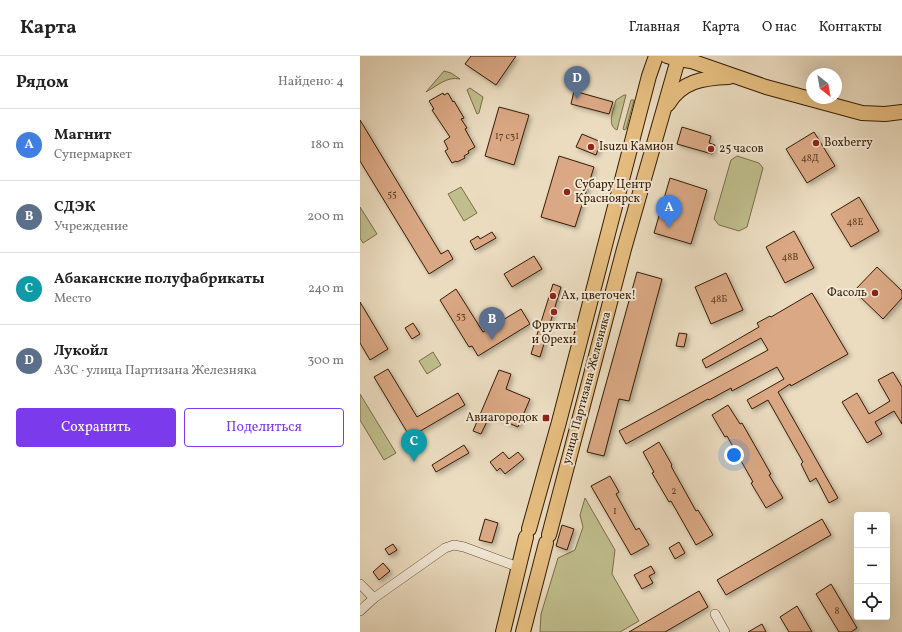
<!DOCTYPE html>
<html lang="ru">
<head>
<meta charset="utf-8">
<style>
	:root { --surface:#fff; --page:#f2f2f2; --text:#222; --muted:#767676; --line:#e0e0e0; --accent:#7c3aed }
	body { margin:0; font-family:Vollkorn,serif; background:var(--page); color:var(--text) }
	.controls { position:absolute; right:12px; bottom:12px; display:grid; overflow:hidden; border-radius:4px; box-shadow:0 4px 16px #0002 }
	.controls button { width:36px; height:36px; display:grid; place-items:center; padding:0; border:0; border-bottom:1px solid var(--line); background:var(--surface); color:var(--text); font:20px sans-serif }
	.compass { position:absolute; left:446px; top:12px; width:36px; height:36px; border-radius:50%; background:var(--surface); box-shadow:0 4px 16px #0002; rotate:149deg }
	.you { position:absolute; left:374px; top:399px; width:14px; height:14px; margin:-10px; border:3px solid #fff; border-radius:50%; background:#1a73e8; box-shadow:0 0 0 6px #1a73e833 }
	.badge { display:grid; place-items:center; width:26px; height:26px; border-radius:50%; background:var(--accent); color:#fff; font-size:13px; font-weight:700 }
	.pin { position:absolute; translate:-50% -33px; filter:drop-shadow(0 1px 2px #0008) }
	.pin::after { content:''; position:absolute; top:21px; width:14px; height:12px; background:inherit; clip-path:polygon(0 0,100% 0,50% 100%) }
	.list { margin:0; padding:0; list-style:none }
	h2 { display:flex; justify-content:space-between; align-items:center; height:52px; margin:0; padding:0 16px; font-size:17px }
	h2 small { font-size:13px; font-weight:400; color:var(--muted) }
	.list li { display:grid; grid-template-columns:26px 1fr auto; gap:12px; align-items:center; box-sizing:border-box; height:72px; padding:0 16px; border-top:1px solid var(--line) }
	.list b { display:block; font-size:15px; white-space:nowrap }
	.list p { margin:0; font-size:13px; white-space:nowrap; color:var(--muted) }
	.list em { font-size:13px; font-style:normal; color:var(--muted) }
	.actions { display:flex; gap:8px; padding:12px 16px }
	.actions a { flex:1; padding:9px 0; border:1px solid var(--accent); border-radius:4px; text-align:center; font-size:14px; color:var(--accent) }
	.actions .main { background:var(--accent); color:#fff }
	.icon { flex:none; width:22px; height:22px; fill:none; stroke:currentColor; stroke-width:2; stroke-linecap:round; stroke-linejoin:round }
	.map { position:relative; flex:none; width:542px; height:576px; overflow:hidden }
	header { display:flex; align-items:center; gap:24px; box-sizing:border-box; height:56px; padding:0 20px; background:var(--surface); border-bottom:1px solid var(--line) }
	header strong { font-size:19px }
	nav { display:flex; gap:22px; margin-inline-start:auto; font-size:14px }
	main { display:flex }
	aside { flex:1; background:var(--surface) }
	.map>svg:first-child { display:block }
	.green { fill:#c0be8d; stroke:#7b6d47 }
	.building { fill:#daa884; stroke:#361c01; filter:url(#shadow) }
	.lines { fill:none; stroke-linecap:round; stroke-linejoin:round }
	.minor-casing { stroke:#634c31; stroke-width:10 }
	.primary-casing { stroke:#361c01; stroke-width:16 }
	.minor { stroke:#f2e8d6; stroke-width:9 }
	.primary { stroke:#e6be80; stroke-width:14 }
	.poi-dot { fill:#8f2418; stroke:#f2e8d6; stroke-width:1.5 }
	.labels { text-anchor:middle; dominant-baseline:central; stroke-width:4; stroke-linejoin:round; paint-order:stroke }
	.number-label { font-size:10px; fill:#5f3f22 }
	.poi-label { font-size:12px; fill:#361c01; stroke:#f2e8d6; text-anchor:start }
	.street-label { font-size:12px; fill:#361c01; stroke:#f2e8d6 }
</style>
</head>
<body>
<header>
<strong>Карта</strong>
<nav><a>Главная</a><a>Карта</a><a>О нас</a><a>Контакты</a></nav>
</header>
<main>
<aside>
<h2>Рядом<small>Найдено: 4</small></h2>
<ul class="list">
<li><span class="badge" style="background:#3f7fe0">A</span><div><b>Магнит</b><p>Супермаркет</p></div><em>180 m</em></li>
<li><span class="badge" style="background:#5c6f8a">B</span><div><b>СДЭК</b><p>Учреждение</p></div><em>200 m</em></li>
<li><span class="badge" style="background:#0f9aa8">C</span><div><b>Абаканские полуфабрикаты</b><p>Место</p></div><em>240 m</em></li>
<li><span class="badge" style="background:#5c6f8a">D</span><div><b>Лукойл</b><p>АЗС · улица Партизана Железняка</p></div><em>300 m</em></li>
</ul>
<div class="actions"><a class="main">Сохранить</a><a>Поделиться</a></div>
</aside>
<div class="map">
<svg width="542" height="576" viewBox="0 0 542 576">
	<defs>
		<filter id="shadow"><feDropShadow dx="2.5" dy="2.5" stdDeviation="2" flood-color="#0004"/></filter>
	</defs>
	<rect width="100%" height="100%" fill="#ebdcc0"/>
	<filter id="stains"><feTurbulence type="fractalNoise" baseFrequency=".005" numOctaves="4"/><feColorMatrix values="0 0 0 0 .2 0 0 0 0 .09 0 0 0 0 .02 0 0 0 .5 -.17"/></filter>
	<radialGradient id="worn" r=".72"><stop offset=".6" stop-color="#630" stop-opacity="0"/><stop offset="1" stop-color="#630" stop-opacity=".3"/></radialGradient>
	<g class="green">
		<path d="M84,15L91,17L100,23C87,20 77,30 66,36Z"/>
		<path d="M110,32L123,41L119,57L117,58L107,34Z"/>
		<path d="M264,39H266L257,74C246,69 254,53 256,44Z"/>
		<path d="M271,44H274L266,73L264,74L263,73Z"/>
		<path d="M377,100L399,107L403,112L387,171L379,175L359,169L354,163L371,104Z"/>
		<path d="M101,131L117,157L104,165L88,138Z"/>
		<path d="M0,151L17,178L3,187L0,182Z"/>
		<path d="M73,296L81,309L67,318L59,305Z"/>
		<path d="M0,338L36,397L24,404L0,364Z"/>
		<path d="M225,442L255,494L252,518L279,565L260,576H180L181,558L198,502L215,494L223,471L220,459Z"/>
	</g>
	<g class="building">
		<path d="M111,0H156L136,29L105,8Z"/>
		<path d="M214,35L253,46L249,58L211,48Z"/>
		<path d="M83,37L84,39L88,37L93,46L94,45L104,62L101,63L107,72L105,73L115,91L108,95L109,97L104,100L105,102L97,106L96,105L92,107L85,95L88,93L84,85L90,81L72,54L74,53L69,45Z"/>
		<path d="M139,51L169,59L154,109L125,100Z"/>
		<path d="M0,64L81,198L88,194L93,203L69,218L0,105Z"/>
		<path d="M322,71L351,80L349,87L355,89L352,98L317,88Z"/>
		<path d="M454,76L475,110L447,127L426,93Z"/>
		<path d="M222,78L241,86L236,99L216,91Z"/>
		<path d="M199,100L234,111L215,171L181,161Z"/>
		<path d="M310,122L347,134L331,188L294,177Z"/>
		<path d="M499,141L519,175L491,191L471,158Z"/>
		<path d="M434,175L454,212L425,227L406,191Z"/>
		<path d="M132,176L136,182L115,194L110,185L118,180L120,183Z"/>
		<path d="M174,200L182,213L152,231L144,218Z"/>
		<path d="M517,211L542,235V242L523,263L494,235Z"/>
		<path d="M277,216L302,223L269,345L259,343L244,400L227,396Z"/>
		<path d="M366,217L383,254L351,268L335,231Z"/>
		<path d="M193,228L201,231L180,301L171,298Z"/>
		<path d="M96,233L123,276L161,253L170,268L118,300L112,290L109,291L80,244Z"/>
		<path d="M452,237L488,298L431,330L430,328L418,336L478,442L469,447L456,422L450,426L441,408L443,406L408,344L392,353L387,344L424,323L417,311L372,335L371,332L349,344L348,343L266,388L259,375L408,294L401,282L346,312L342,304L399,271L397,267L410,260L411,261Z"/>
		<path d="M0,246L28,293L10,304L0,287Z"/>
		<path d="M53,267L60,278L52,283L45,272Z"/>
		<path d="M319,277L327,278L324,291L316,290Z"/>
		<path d="M28,313L57,361L98,337L105,349L50,381L14,321Z"/>
		<path d="M139,314L151,318L146,333L170,343L158,371L130,359L121,378L113,375Z"/>
		<path d="M533,316L542,331V368L534,355L515,366L522,378L507,387L482,346L497,337L509,358L530,345L518,324Z"/>
		<path d="M368,349L380,368L382,367L411,418L409,419L423,442L406,452L391,427L393,426L367,380L365,381L352,359Z"/>
		<path d="M299,386L312,409L311,410L336,455L338,454L353,479L336,489L311,445L309,446L292,417L294,416L283,396Z"/>
		<path d="M104,389L109,397L76,416L72,409Z"/>
		<path d="M143,396L149,403L158,396L164,403L145,418L140,412L137,415L130,406Z"/>
		<path d="M250,420L259,436L256,438L276,474L279,472L289,489L271,499L231,430Z"/>
		<path d="M125,463L138,467L132,487L119,484Z"/>
		<path d="M462,463L471,479L366,539L357,524Z"/>
		<path d="M202,469L214,473L207,494L196,490Z"/>
		<path d="M319,486L325,497L315,503L309,492Z"/>
		<path d="M33,488L37,494L29,499L25,493Z"/>
		<path d="M23,507L30,515L19,524L13,516Z"/>
		<path d="M291,510L295,517L289,520L293,527L282,533L274,519Z"/>
		<path d="M471,528L497,572L491,576H479L456,538Z"/>
		<path d="M339,535L348,551L305,576H269Z"/>
		<path d="M437,550L452,576H429L420,561Z"/>
		<path d="M402,568L406,576H388Z"/>
	</g>
	<g class="lines">
		<defs>
			<g id="minor">
				<path d="M0,528L14,542"/>
				<path d="M0,555L14,542L85,492L94,489L104,491L158,511"/>
				<path d="M355,558L365,576"/>
			</g>
			<g id="primary">
				<path d="M307,0L318,3L331,5L406,31L502,57L525,58L542,56"/>
				<path d="M308,48C322,25 343,22 369,21"/>
				<path d="M169,473L199,366L289,20L296,0"/>
				<path d="M189,479L264,193L319,0"/>
				<path d="M143,576L166,481"/>
				<path d="M163,576L186,487"/>
			</g>
		</defs>
		<use href="#minor" class="minor-casing"/>
		<use href="#primary" class="primary-casing"/>
		<use href="#minor" class="minor"/>
		<use href="#primary" class="primary"/>
	</g>
	<g class="poi-dot">
		<circle cx="456" cy="87" r="4"/>
		<circle cx="231" cy="91" r="4"/>
		<circle cx="351" cy="93" r="4"/>
		<circle cx="207" cy="136" r="4"/>
		<circle cx="515" cy="237" r="4"/>
		<circle cx="193" cy="240" r="4"/>
		<circle cx="194" cy="256" r="4"/>
		<rect x="182" y="358" width="8" height="8" rx="2"/>
	</g>
	<g class="labels">
		<g class="number-label">
			<text x="147" y="80">17 с31</text>
			<text x="450" y="102">48Д</text>
			<text x="32" y="138">55</text>
			<text x="495" y="166">48Е</text>
			<text x="430" y="201">48В</text>
			<text x="359" y="243">48Б</text>
			<text x="101" y="260">53</text>
			<text x="314" y="435">2</text>
			<text x="255" y="455">1</text>
			<text x="477" y="555">8</text>
		</g>
		<g class="poi-label">
			<text x="464" y="87">Boxberry</text>
			<text x="239" y="91">Isuzu Камион</text>
			<text x="359" y="93">25 часов</text>
			<text x="215" y="129">Субару Центр<tspan x="215" dy="14">Красноярск</tspan></text>
			<text x="507" y="237" text-anchor="end">Фасоль</text>
			<text x="201" y="240">Ах, цветочек!</text>
			<text x="194" y="270" text-anchor="middle">Фрукты<tspan x="194" dy="14">и Орехи</tspan></text>
			<text x="178" y="362" text-anchor="end">Авиагородок</text>
		</g>
		<g class="street-label">
			<text transform="translate(227 332) rotate(-75)">улица Партизана Железняка</text>
		</g>
	</g>
	<rect width="100%" height="100%" filter="url(#stains)"/>
	<rect width="100%" height="100%" fill="url(#worn)"/>
</svg>
<div class="controls">
<button>+</button>
<button>−</button>
<button><svg class="icon" aria-label="locate" viewBox="0 0 24 24"><circle cx="12" cy="12" r="6"/><path d="M12 2v4M12 18v4M2 12h4M18 12h4"/></svg></button>
</div>
<svg class="compass" viewBox="-18 -18 36 36"><path d="M0-13l5 13h-10z" fill="#e53935"/><path d="M0 13l5-13h-10z" fill="#767676"/></svg>
<div class="you"></div>
<div class="pin badge" style="left:309px;top:172px;background:#3f7fe0">A</div>
<div class="pin badge" style="left:132px;top:284px;background:#5c6f8a">B</div>
<div class="pin badge" style="left:54px;top:406px;background:#0f9aa8">C</div>
<div class="pin badge" style="left:217px;top:43px;background:#5c6f8a">D</div>
</div>
</main>
</body>
</html>
